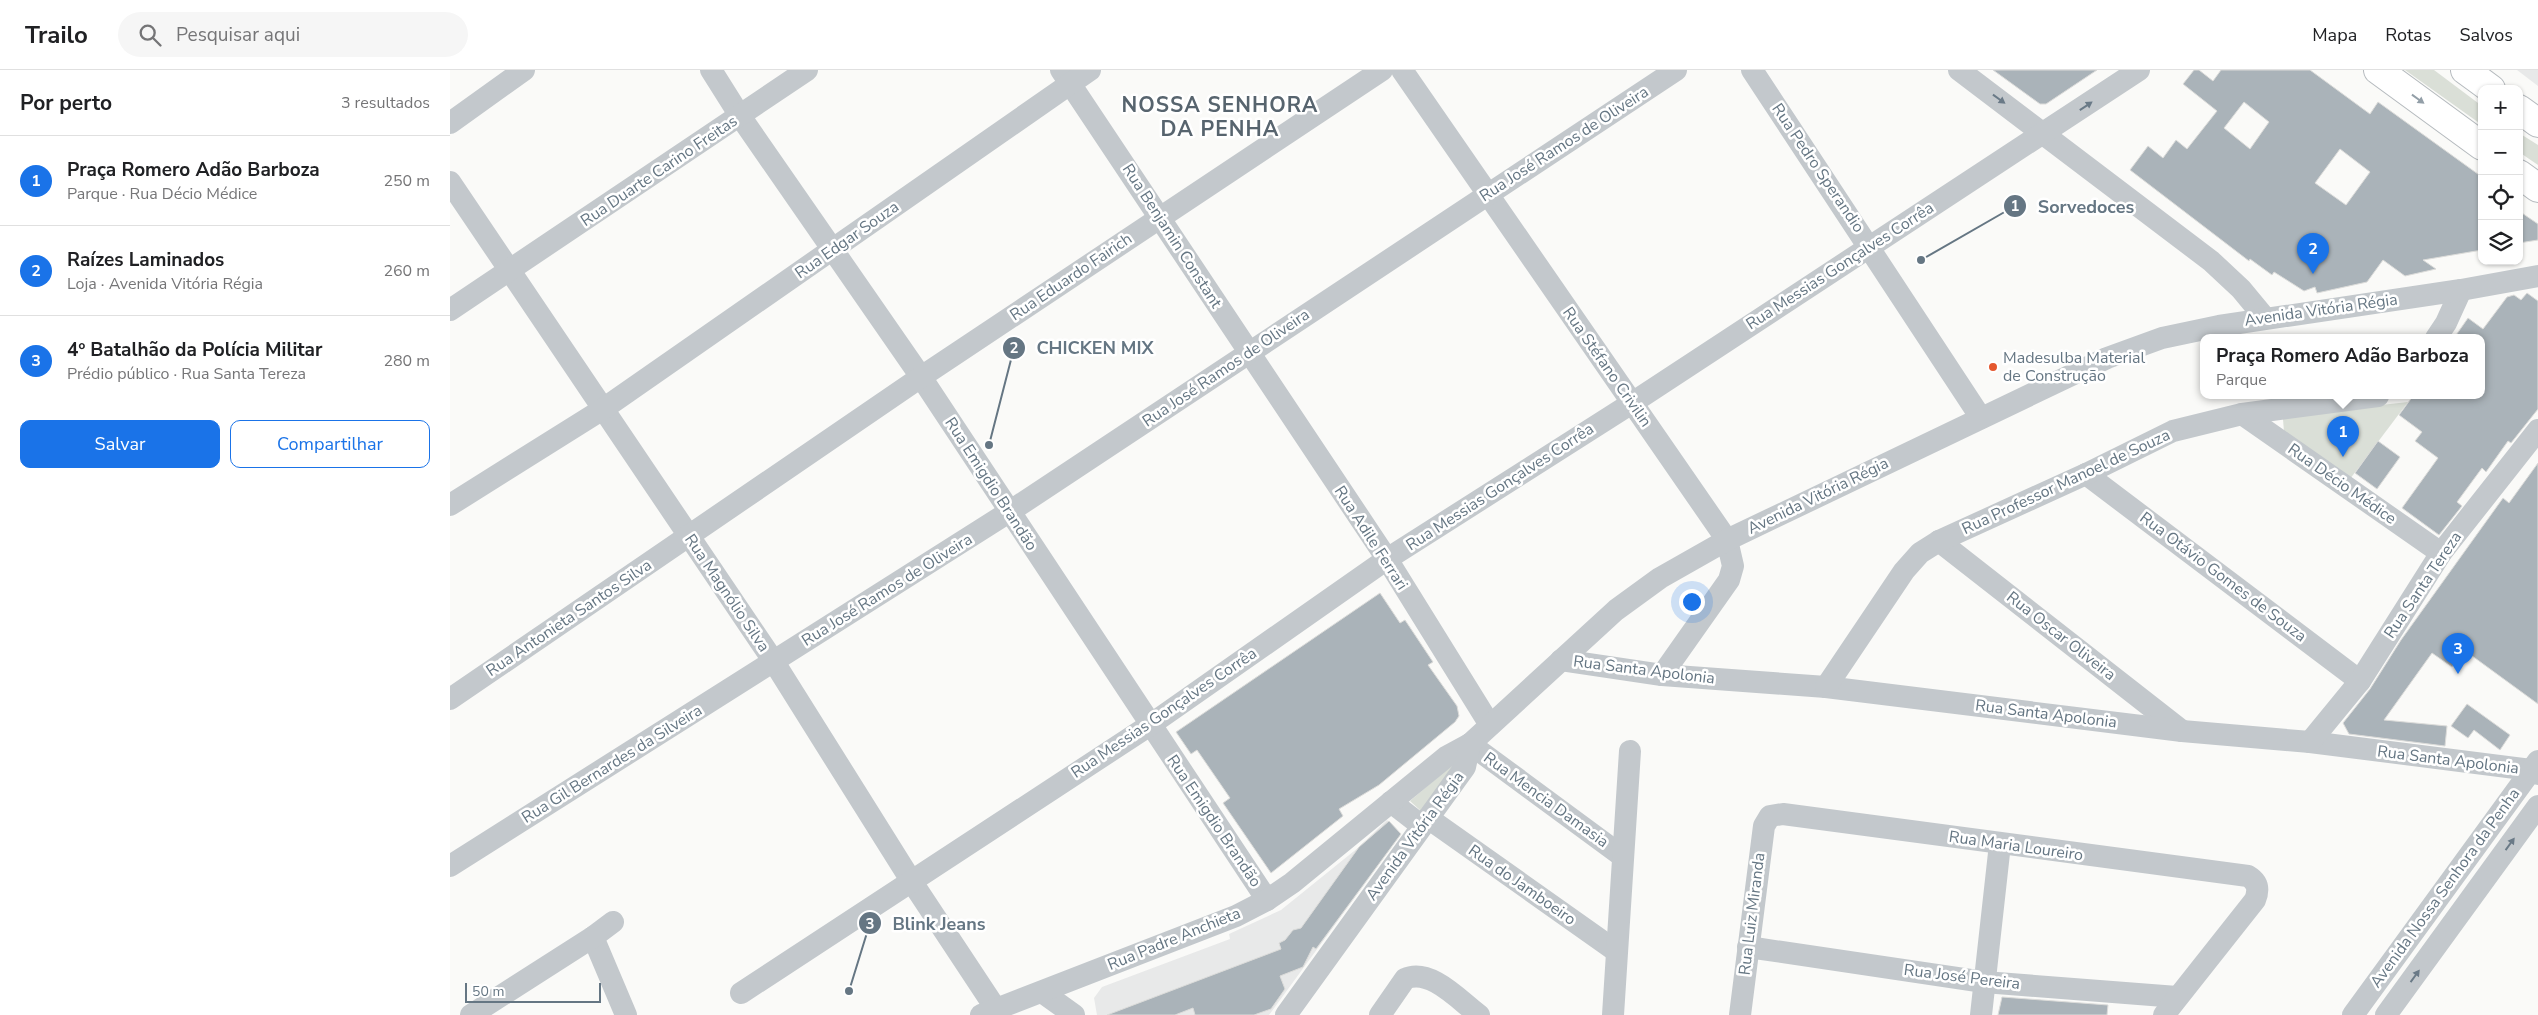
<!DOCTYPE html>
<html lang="pt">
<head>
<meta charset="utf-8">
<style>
	:root { --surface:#fff; --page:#f6f6f6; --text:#202124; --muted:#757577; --line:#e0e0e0; --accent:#1a73e8 }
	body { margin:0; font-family:"Nunito Sans",sans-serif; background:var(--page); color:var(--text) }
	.controls { position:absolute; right:15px; top:15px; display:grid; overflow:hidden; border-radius:10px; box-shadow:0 1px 4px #0004 }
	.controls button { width:45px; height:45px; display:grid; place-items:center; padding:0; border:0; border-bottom:1px solid var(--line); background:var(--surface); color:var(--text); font:25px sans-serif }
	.scale { position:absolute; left:15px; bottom:12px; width:136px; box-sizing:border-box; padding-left:5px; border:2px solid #657683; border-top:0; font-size:14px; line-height:18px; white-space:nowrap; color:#657683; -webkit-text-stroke:4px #fff; paint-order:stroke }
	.you { position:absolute; left:1241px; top:531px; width:18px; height:18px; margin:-12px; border:4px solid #fff; border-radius:50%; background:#1a73e8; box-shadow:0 0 0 8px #1a73e833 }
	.badge { display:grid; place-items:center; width:32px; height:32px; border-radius:50%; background:var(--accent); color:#fff; font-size:16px; font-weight:700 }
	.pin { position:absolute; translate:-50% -41px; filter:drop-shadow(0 1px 2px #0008) }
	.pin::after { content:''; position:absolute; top:26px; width:18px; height:15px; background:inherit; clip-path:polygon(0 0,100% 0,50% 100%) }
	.popup { position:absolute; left:1750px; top:264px; width:285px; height:65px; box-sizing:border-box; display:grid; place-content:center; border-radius:10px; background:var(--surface); filter:drop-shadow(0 1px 4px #0005); font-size:16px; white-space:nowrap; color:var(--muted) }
	.popup b { font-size:19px; color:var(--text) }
	.popup::after { content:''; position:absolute; left:50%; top:100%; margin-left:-10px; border:10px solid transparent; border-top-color:var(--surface) }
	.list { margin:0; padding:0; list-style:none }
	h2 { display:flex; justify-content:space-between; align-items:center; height:65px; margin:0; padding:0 20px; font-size:21px }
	h2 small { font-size:16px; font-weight:400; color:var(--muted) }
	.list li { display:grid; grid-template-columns:32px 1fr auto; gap:15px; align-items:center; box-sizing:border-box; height:90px; padding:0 20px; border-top:1px solid var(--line) }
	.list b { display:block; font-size:19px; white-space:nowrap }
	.list p { margin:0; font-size:16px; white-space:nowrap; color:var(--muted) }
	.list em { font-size:16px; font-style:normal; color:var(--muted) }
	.actions { display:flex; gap:10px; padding:15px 20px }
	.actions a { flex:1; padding:11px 0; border:1px solid var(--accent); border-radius:10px; text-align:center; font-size:18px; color:var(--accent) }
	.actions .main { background:var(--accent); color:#fff }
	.icon { flex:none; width:28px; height:28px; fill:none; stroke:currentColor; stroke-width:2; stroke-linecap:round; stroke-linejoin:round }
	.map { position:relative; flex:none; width:2088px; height:945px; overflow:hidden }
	header { display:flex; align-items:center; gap:30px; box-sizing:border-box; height:70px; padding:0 25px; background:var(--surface); border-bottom:1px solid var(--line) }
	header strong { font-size:24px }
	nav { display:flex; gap:28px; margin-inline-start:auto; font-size:18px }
	.search { width:350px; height:45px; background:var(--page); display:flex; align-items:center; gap:12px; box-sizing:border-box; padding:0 18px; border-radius:28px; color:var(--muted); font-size:19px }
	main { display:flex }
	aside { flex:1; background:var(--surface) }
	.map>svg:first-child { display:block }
	.built { fill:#e8e9e9 }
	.green { fill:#dadfd7 }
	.building { fill:#aab3b9; stroke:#dcdcda; fill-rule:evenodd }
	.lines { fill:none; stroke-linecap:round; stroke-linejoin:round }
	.major-casing { stroke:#b5babe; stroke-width:30 }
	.minor { stroke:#c3c8cc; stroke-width:22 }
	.major { stroke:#fff; stroke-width:28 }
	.oneway { fill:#6a7a87 }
	.oneway2 { fill:#939fa8 }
	.poi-dot { fill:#e4572e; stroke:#fff; stroke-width:2 }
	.labels { text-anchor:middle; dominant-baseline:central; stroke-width:5; stroke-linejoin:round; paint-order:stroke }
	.street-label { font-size:16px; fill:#657683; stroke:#fff }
	.poi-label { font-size:16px; fill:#657683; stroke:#fff; text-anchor:start }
	.district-label { font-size:21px; font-weight:bold; letter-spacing:1px; fill:#57646e; stroke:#fff }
	.leader { fill:none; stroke:#657683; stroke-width:2 }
	.callout-dot { fill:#657683; stroke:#fff; stroke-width:2 }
	.mark-label { font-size:15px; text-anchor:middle; font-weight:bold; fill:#fff }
	.callout-label { font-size:18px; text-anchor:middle; font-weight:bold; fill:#657683; stroke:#fff; stroke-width:5; stroke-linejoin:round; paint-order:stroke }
</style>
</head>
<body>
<header>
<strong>Trailo</strong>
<div class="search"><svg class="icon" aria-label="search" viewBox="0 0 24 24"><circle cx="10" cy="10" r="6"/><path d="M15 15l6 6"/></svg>Pesquisar aqui</div>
<nav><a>Mapa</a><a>Rotas</a><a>Salvos</a></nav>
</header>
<main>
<aside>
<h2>Por perto<small>3 resultados</small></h2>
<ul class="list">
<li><span class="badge">1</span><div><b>Praça Romero Adão Barboza</b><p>Parque · Rua Décio Médice</p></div><em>250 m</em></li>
<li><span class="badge">2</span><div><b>Raízes Laminados</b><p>Loja · Avenida Vitória Régia</p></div><em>260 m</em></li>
<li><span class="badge">3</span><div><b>4º Batalhão da Polícia Militar</b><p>Prédio público · Rua Santa Tereza</p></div><em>280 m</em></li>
</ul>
<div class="actions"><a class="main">Salvar</a><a>Compartilhar</a></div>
</aside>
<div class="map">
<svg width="2088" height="945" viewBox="0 0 2088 945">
	<rect width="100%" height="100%" fill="#fafaf8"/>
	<g class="built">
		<path d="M2067,0H2088V16Z"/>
		<path d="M937,750L951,764L819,945H647L644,928L652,917L780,869L779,864L831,840L909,777Z"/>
	</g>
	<g class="green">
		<path d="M1955,0H1984L2032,36V55Z"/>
		<path d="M2069,63L2088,75V95L2069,82Z"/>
		<path d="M1958,332L1900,409L1834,362L1833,349L1841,345Z"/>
		<path d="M1010,688L971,741L960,731Z"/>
	</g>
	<g class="building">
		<path d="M1543,0H1647L1596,34H1590Z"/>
		<path d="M1744,0H1749L1763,11L1771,0H1860L1920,44L1928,32L2032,107V180L1973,190L1986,199L1955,206L1933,190L1917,212L1867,223L1865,217L1854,221L1824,202L1822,205L1800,189L1799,191L1680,100L1698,76L1713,88L1726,70L1737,79L1767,41L1733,14ZM1794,32L1819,52L1800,79L1774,58ZM1890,79L1920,102L1896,135L1865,113Z"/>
		<path d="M2069,141L2088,154V170L2069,173Z"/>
		<path d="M2077,223L2088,231V339L2061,373L2058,371L2036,402L2032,398L2007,432L2012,436L1989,465L1952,438L1988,388L1965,371L1972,362L1949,345L1963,326H2032V268H2004L2018,248L2033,259L2057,227L2064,225L2071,230Z"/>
		<path d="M1928,371L1950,387L1927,419L1905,403Z"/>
		<path d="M2088,393V634L2014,580L2002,597L1982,583L1934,650L1997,656L1995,676L1899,664L1893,653L1920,619L1951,570L2053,428L2059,433Z"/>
		<path d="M930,523L950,553L955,550L983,592L978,595L1007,636L1009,646L1005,652L929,715L889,739L893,746L821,803L773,733L780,728L747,680L741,684L726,662Z"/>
		<path d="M2017,634L2060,665L2050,680L2024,660L2018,668L2001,656Z"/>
		<path d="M939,751L951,764L866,879L863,877L853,897L830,906L835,919L821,939L804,945H745L743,938L725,945H657L831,879L829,873L835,870L843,860L851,858L909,777Z"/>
		<path d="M1552,927L1658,935L1657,945H1548Z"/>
	</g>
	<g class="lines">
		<defs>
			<g id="major">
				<path d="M1928,0L2032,76"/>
				<path d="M2015,0L2041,19"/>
				<path d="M2069,39L2088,53"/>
				<path d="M2069,104L2088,118"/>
			</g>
		</defs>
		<use href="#major" class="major-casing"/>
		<g class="minor">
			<path d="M261,0L290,46L471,307L817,830"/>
			<path d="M611,0L937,489L1040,655"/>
			<path d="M952,0L1277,470L1283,496L1279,510L1212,605"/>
			<path d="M1302,0L1531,348"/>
			<path d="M1509,0L1761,191L1791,219L1815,248"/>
			<path d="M0,53L74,0"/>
			<path d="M0,112L324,592L462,812L546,939"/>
			<path d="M0,240L357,0"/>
			<path d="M1986,268L1996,253L2011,220"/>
			<path d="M1792,344L1991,483"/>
			<path d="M1636,404L1910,611"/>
			<path d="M0,435L153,339L640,0"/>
			<path d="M1489,471L1732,661"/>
			<path d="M1111,590L1212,605L1376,617L1732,661L1860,672L2081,700L2088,704"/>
			<path d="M1376,617L1454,501L1470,483L1489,471L1636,404L1723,361L1792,344L1928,326"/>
			<path d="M0,629L471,307L932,0"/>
			<path d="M1860,672L1910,611L1991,483L2088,360"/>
			<path d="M1020,674L1172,786"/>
			<path d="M941,732L972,756"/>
			<path d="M978,748L1166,881"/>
			<path d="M0,796L559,442L1226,0"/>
			<path d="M143,867L176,945"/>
			<path d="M1298,877L1534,912L1727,927"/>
			<path d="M592,922L624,945"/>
			<path d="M291,923L700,655L937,489L1182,333L1689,0"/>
			<path d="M21,945L143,867L163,852"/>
			<path d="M531,945L786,846L817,830L842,813L996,687L1020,674"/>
			<path d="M836,945L1015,697L1020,674L1166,540L1210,508L1277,470L1657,288L1712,268L1769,256L2011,220L2088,206"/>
			<path d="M930,945L955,909C980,897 1010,931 1029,945"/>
			<path d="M1163,945L1180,681"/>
			<path d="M1290,945L1314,756L1320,746L1333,744L1798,806C1808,812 1809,820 1805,830L1714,945"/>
			<path d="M1531,945L1550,774"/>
			<path d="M1903,945L2088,691"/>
			<path d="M1936,945L2088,736"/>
		</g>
		<use href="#major" class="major"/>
	</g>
	<defs><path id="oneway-solid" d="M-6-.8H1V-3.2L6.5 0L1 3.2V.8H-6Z" transform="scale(1.25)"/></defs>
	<g class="oneway">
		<use href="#oneway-solid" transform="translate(1549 29) rotate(36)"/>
		<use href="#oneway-solid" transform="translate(1636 36) rotate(-34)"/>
		<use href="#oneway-solid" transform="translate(2060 774) rotate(-54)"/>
		<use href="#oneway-solid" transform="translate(1965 906) rotate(-54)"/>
	</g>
	<use class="oneway2" href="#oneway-solid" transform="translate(1968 29) rotate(36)"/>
	<circle class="poi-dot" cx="1543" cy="297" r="5"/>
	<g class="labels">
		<g class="street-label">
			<text transform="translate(1114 74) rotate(-33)">Rua José Ramos de Oliveira</text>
			<text transform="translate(1368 98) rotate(56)">Rua Pedro Sperandio</text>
			<text transform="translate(209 101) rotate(-34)">Rua Duarte Carino Freitas</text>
			<text transform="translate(722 166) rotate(57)">Rua Benjamin Constant</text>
			<text transform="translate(397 170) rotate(-35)">Rua Edgar Souza</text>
			<text transform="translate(1390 196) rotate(-33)">Rua Messias Gonçalves Corrêa</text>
			<text transform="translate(621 207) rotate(-34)">Rua Eduardo Fairich</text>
			<text transform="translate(1871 240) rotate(-8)">Avenida Vitória Régia</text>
			<text transform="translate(1157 297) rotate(55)">Rua Stéfano Crivilin</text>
			<text transform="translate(776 298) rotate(-34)">Rua José Ramos de Oliveira</text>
			<text transform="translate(1616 412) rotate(-25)">Rua Professor Manoel de Souza</text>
			<text transform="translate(541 414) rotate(57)">Rua Emigdio Brandão</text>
			<text transform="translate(1892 414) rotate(35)">Rua Décio Médice</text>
			<text transform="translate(1050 417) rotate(-33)">Rua Messias Gonçalves Corrêa</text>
			<text transform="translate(1368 426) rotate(-26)">Avenida Vitória Régia</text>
			<text transform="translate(921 468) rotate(57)">Rua Adile Ferrari</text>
			<text transform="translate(1773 507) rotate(37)">Rua Otávio Gomes de Souza</text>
			<text transform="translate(1973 515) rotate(-56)">Rua Santa Tereza</text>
			<text transform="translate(437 520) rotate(-32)">Rua José Ramos de Oliveira</text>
			<text transform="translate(277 523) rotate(56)">Rua Magnólio Silva</text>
			<text transform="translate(119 548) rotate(-34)">Rua Antonieta Santos Silva</text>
			<text transform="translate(1611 566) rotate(38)">Rua Oscar Oliveira</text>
			<text transform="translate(1194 600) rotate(7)">Rua Santa Apolonia</text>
			<text transform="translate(714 643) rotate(-34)">Rua Messias Gonçalves Corrêa</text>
			<text transform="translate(1596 644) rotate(7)">Rua Santa Apolonia</text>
			<text transform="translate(1998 690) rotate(7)">Rua Santa Apolonia</text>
			<text transform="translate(162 694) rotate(-32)">Rua Gil Bernardes da Silveira</text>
			<text transform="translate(1096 730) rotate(36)">Rua Mencia Damasia</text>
			<text transform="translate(764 751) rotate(56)">Rua Emigdio Brandão</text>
			<text transform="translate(965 766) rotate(-54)">Avenida Vitória Régia</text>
			<text transform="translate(1566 776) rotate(8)">Rua Maria Loureiro</text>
			<text transform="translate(1072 815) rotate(35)">Rua do Jamboeiro</text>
			<text transform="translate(1995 818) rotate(-54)">Avenida Nossa Senhora da Penha</text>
			<text transform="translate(1302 844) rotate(-83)">Rua Luiz Miranda</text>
			<text transform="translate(724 869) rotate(-22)">Rua Padre Anchieta</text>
			<text transform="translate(1512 907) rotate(7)">Rua José Pereira</text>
		</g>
		<g class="poi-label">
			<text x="1553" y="288">Madesulba Material<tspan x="1553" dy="18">de Construção</tspan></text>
		</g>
		<g class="district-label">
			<text x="770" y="35">NOSSA SENHORA<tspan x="770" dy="24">DA PENHA</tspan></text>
		</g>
	</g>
	<path class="leader" d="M1471 190L1565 136M539 375L564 278M399 921L420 853"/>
	<g class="callout-dot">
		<circle cx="1471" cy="190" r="5"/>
		<circle cx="539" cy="375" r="5"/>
		<circle cx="399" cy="921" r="5"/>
		<circle cx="1565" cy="136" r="12"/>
		<circle cx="564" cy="278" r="12"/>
		<circle cx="420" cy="853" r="12"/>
	</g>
	<g class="mark-label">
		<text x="1565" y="141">1</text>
		<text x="564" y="283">2</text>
		<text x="420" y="859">3</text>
	</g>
	<g class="callout-label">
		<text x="1636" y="143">Sorvedoces</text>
		<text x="645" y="284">CHICKEN MIX</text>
		<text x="489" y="860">Blink Jeans</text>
	</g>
</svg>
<div class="controls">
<button>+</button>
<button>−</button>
<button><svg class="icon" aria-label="locate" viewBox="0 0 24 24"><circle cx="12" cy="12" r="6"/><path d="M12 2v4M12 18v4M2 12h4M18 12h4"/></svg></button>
<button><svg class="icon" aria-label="layers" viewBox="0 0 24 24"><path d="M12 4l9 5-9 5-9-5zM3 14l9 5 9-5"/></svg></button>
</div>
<div class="scale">50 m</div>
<div class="you"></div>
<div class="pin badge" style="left:1893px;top:387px">1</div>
<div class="popup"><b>Praça Romero Adão Barboza</b>Parque</div>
<div class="pin badge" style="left:1863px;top:204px">2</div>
<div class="pin badge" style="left:2008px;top:604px">3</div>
</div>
</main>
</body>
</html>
